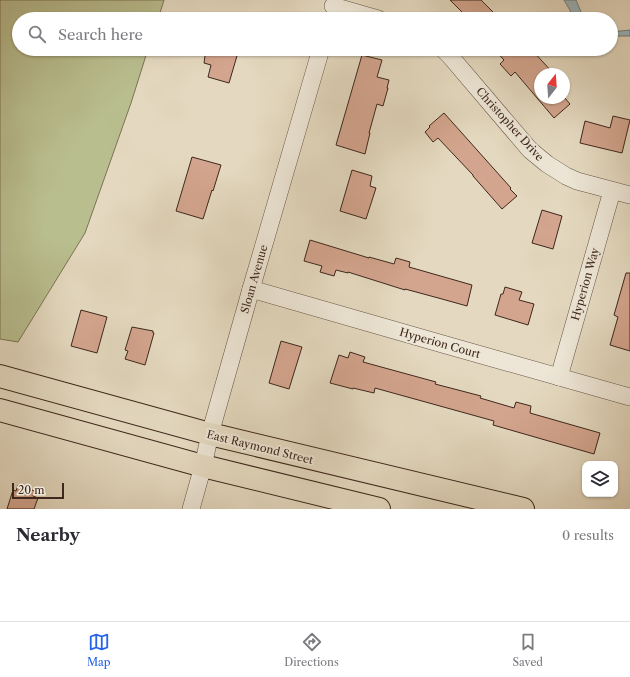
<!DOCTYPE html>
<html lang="en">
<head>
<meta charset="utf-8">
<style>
	:root { --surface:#fff; --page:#f7f7f7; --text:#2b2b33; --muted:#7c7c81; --line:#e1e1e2; --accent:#2563eb }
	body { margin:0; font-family:"Libre Caslon Text",serif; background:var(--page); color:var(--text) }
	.controls { position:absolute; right:12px; bottom:12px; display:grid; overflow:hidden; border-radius:8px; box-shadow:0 1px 3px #0004 }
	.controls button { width:36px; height:36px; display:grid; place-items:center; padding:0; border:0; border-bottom:1px solid var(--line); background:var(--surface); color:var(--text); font:20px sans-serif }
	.compass { position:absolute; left:534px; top:68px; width:36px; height:36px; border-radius:50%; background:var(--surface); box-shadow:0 1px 3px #0004; rotate:17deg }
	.scale { position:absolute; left:12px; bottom:10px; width:52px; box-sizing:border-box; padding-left:4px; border:2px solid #3e271c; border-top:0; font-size:11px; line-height:14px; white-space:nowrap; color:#3e271c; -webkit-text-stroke:3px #ede6d6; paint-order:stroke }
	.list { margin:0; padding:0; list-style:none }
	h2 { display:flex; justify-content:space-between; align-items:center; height:52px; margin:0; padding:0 16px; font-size:17px }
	h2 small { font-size:13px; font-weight:400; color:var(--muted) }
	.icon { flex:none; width:22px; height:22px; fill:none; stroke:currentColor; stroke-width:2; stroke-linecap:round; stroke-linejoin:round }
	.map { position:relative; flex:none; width:630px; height:509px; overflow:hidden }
	.search { position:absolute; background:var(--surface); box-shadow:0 1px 3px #0004; left:12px; right:12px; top:12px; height:44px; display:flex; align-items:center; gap:10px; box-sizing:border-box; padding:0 14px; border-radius:22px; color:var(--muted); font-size:15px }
	.sheet { height:112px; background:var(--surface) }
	nav { display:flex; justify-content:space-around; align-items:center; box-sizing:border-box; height:56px; border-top:1px solid var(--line); background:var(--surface); font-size:11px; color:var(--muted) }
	nav a { display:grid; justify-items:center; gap:2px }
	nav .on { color:var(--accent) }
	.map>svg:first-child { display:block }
	.green { fill:#b9be8f; stroke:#7c7256 }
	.water { fill:#9cb7be; stroke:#767d7d }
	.building { fill:#d3a58e; stroke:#3e271c }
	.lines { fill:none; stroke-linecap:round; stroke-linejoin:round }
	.street-casing { stroke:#685445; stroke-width:18 }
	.primary-casing { stroke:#3e271c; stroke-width:24 }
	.street { stroke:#ede6d6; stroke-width:17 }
	.primary { stroke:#e4d9c0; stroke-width:22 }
	.labels { text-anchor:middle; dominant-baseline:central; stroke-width:4; stroke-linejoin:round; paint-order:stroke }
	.street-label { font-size:11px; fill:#3e271c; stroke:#ede6d6 }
</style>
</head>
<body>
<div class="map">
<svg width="630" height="509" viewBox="0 0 630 509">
	<rect width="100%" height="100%" fill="#e4d9c0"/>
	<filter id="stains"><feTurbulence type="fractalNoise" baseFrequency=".005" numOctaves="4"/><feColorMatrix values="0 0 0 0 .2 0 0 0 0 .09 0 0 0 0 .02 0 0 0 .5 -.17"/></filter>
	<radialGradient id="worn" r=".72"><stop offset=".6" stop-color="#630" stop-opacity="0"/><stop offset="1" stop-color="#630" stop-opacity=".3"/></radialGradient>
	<path class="green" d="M0,0H164L158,19H19V49H148L131,103L85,233L18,342L0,339Z"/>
	<g class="water">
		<path d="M564,0H576L584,19H575Z"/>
		<path d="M630,30V36H611V32Z"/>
	</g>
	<g class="building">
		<path d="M450,0H481L500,19H469Z"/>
		<path d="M206,49H239L229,83L208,77L211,65L204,63Z"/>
		<path d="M494,49H531L554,74H540V98H564V97L570,104L554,118L515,72L511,76L500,64L504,60Z"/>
		<path d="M362,55L382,60L377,77L389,80L387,88H388L383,106L377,104L369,133H370L365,154L336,145Z"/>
		<path d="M444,113L511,188L510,189L517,196L502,209L473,176V175L438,138L433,142L425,132L430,127L429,126Z"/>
		<path d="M613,116L630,120L622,153L580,143L585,121L610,128Z"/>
		<path d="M192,157L221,165L213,191L212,190L203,219L176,211Z"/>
		<path d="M352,170L372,176L370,186L376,188L366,219L340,211Z"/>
		<path d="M542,210L562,216L553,249L532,243Z"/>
		<path d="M310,240L369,258V257L394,264L396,258L410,262L409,267L472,285L467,306L442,299L405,289V290L348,272V273L336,270L334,276L320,272L322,266L304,261Z"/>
		<path d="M626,273H630V351L610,345L618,317L614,315Z"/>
		<path d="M505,287L522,292L519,300L534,304L528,325L495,315L501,294H503Z"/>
		<path d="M81,310L107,317L97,353L71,346Z"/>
		<path d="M132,327L153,331V333H154L145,365L125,359L128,351L125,350Z"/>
		<path d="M281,341L302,347L289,389L269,383Z"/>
		<path d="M350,352L365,357L363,362L436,382L435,384L481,396L480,398L514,408L516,402L531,406L530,413L600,433L594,454L493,425L494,421L375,388L374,393L353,388V389L330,383L339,355L348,358Z"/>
		<path d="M18,485L35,491L33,496L38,498L34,509H7L13,490L16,491Z"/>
	</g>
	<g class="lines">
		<defs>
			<g id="street">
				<path d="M333,6L378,19"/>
				<path d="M443,49L450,56L530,150L547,164L566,176L577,181L630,195"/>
				<path d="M251,289L446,345L630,397"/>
				<path d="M559,377L612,191"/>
				<path d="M191,509L203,466L210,434L251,289L321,49"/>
			</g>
			<g id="primary">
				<path d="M0,376L210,434L523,509"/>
				<path d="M0,410L203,466L379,509"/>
			</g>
		</defs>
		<use href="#street" class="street-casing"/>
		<use href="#primary" class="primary-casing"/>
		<use href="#street" class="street"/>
		<use href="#primary" class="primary"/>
	</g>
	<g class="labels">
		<g class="street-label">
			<text transform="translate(510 124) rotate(48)">Christopher Drive</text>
			<text transform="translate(254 279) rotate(-74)">Sloan Avenue</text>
			<text transform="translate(585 284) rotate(-74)">Hyperion Way</text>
			<text transform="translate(440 343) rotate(16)">Hyperion Court</text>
			<text transform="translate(260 447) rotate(14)">East Raymond Street</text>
		</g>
	</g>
	<rect width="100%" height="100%" filter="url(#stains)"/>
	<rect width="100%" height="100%" fill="url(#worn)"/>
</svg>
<div class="controls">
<button><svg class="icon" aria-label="layers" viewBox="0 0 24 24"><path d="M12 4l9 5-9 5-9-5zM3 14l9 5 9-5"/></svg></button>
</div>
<svg class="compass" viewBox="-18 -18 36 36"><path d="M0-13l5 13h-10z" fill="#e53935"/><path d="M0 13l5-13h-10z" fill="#7c7c81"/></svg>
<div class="scale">20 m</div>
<div class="search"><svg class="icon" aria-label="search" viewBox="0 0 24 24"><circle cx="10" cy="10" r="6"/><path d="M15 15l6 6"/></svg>Search here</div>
</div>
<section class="sheet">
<h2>Nearby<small>0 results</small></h2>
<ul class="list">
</ul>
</section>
<nav>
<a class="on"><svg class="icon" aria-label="map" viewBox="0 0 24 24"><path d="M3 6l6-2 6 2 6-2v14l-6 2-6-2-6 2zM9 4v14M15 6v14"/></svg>Map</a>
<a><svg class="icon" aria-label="directions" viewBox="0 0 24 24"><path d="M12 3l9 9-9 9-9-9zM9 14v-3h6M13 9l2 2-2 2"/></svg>Directions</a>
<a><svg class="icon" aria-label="saved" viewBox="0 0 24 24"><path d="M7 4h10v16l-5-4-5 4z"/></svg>Saved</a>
</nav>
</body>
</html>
